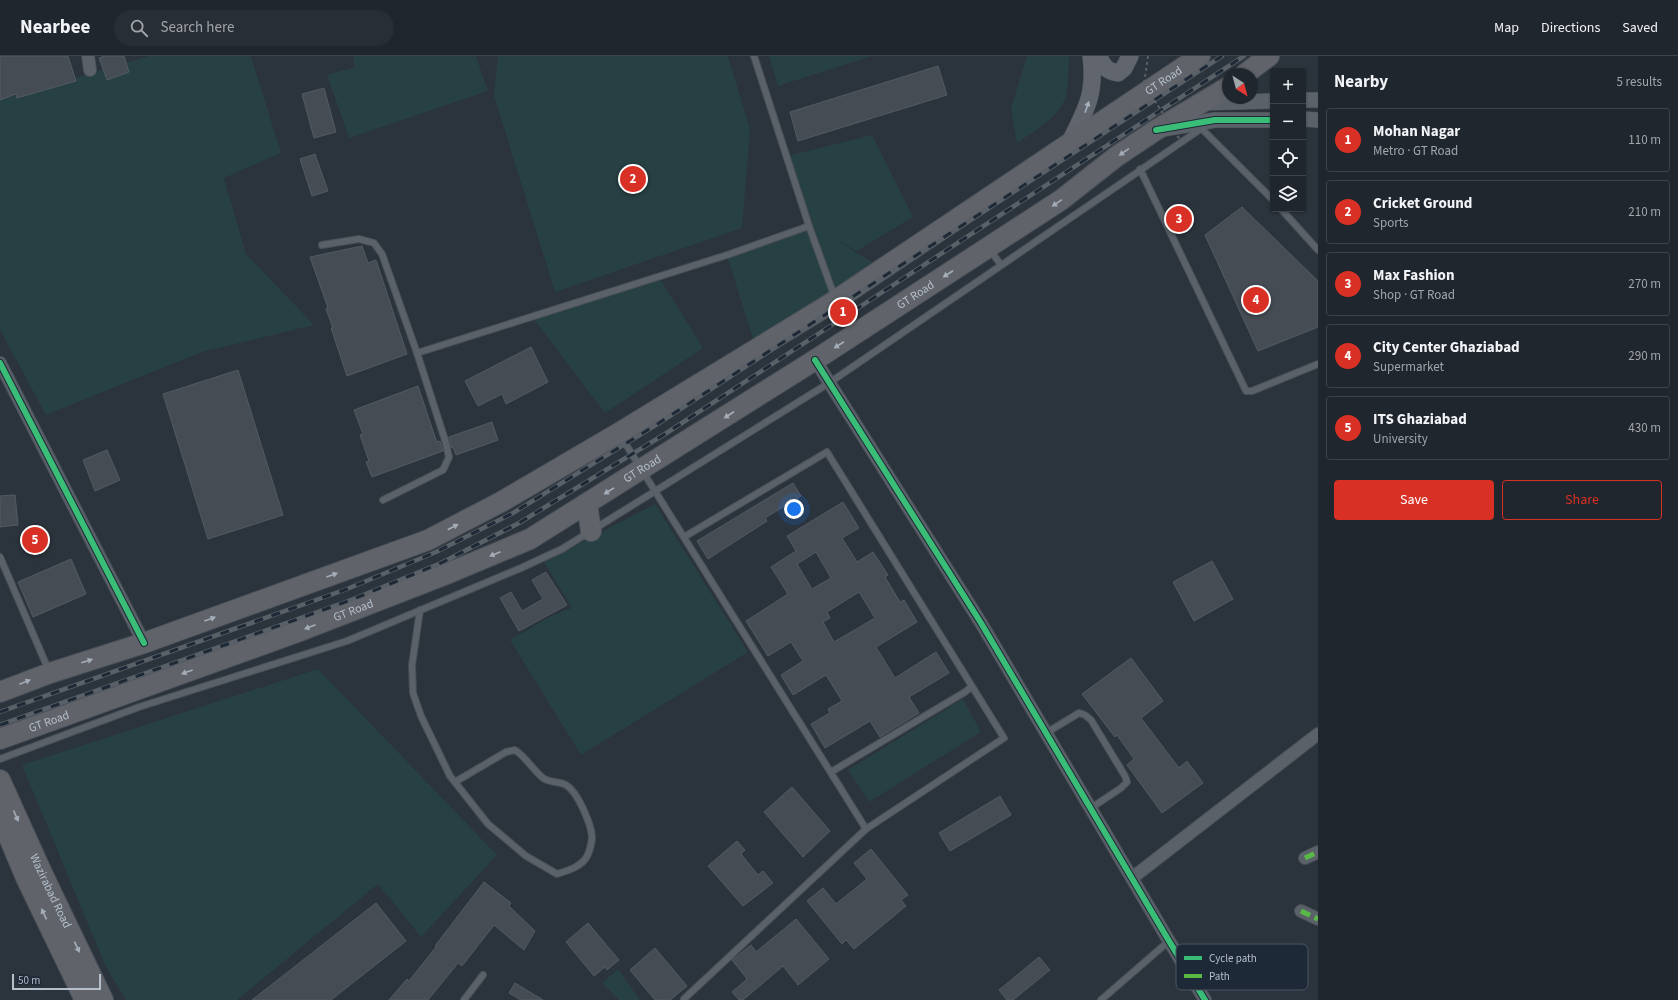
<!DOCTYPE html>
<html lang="en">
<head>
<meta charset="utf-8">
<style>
	:root { --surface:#20262d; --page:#282e35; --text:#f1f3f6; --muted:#a2a5aa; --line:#3d4349; --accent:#d93025 }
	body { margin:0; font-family:"Source Sans 3",sans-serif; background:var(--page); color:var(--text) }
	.controls { position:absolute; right:12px; top:12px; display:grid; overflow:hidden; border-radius:4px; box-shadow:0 1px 3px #0004 }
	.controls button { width:36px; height:36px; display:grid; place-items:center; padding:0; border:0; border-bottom:1px solid var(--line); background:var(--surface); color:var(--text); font:20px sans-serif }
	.compass { position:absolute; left:1222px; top:12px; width:36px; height:36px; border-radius:50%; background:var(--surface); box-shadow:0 1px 3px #0004; rotate:144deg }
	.scale { position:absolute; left:12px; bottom:10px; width:89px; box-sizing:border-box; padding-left:4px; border:2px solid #b5bfcc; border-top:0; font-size:11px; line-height:14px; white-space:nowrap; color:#b5bfcc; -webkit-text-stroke:3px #1d2937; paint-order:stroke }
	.you { position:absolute; left:794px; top:453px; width:14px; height:14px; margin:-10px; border:3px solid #fff; border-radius:50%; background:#1a73e8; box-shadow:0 0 0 6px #1a73e833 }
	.badge { display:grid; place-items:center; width:26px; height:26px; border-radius:50%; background:var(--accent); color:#fff; font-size:13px; font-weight:700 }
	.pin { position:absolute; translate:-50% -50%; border:2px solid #fff; box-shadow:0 1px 4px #0006 }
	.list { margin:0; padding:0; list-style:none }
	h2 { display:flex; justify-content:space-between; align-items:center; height:52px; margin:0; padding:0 16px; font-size:17px }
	h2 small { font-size:13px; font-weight:400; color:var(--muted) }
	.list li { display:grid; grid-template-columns:26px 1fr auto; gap:12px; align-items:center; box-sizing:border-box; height:64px; margin:0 8px 8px; padding:0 8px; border:1px solid var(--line); border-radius:4px }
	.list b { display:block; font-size:15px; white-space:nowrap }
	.list p { margin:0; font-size:13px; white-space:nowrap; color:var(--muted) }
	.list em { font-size:13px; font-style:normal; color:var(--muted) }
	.actions { display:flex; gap:8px; padding:12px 16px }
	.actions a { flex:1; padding:9px 0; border:1px solid var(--accent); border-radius:4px; text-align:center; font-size:14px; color:var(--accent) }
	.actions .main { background:var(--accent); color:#fff }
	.icon { flex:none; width:22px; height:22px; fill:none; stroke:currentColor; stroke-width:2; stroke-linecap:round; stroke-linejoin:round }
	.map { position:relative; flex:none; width:1318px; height:944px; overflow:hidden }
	header { display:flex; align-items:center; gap:24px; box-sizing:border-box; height:56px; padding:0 20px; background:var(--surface); border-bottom:1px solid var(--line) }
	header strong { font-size:19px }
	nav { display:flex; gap:22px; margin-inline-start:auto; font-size:14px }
	.search { width:280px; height:36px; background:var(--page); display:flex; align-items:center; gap:10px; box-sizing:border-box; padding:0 14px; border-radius:22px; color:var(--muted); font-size:15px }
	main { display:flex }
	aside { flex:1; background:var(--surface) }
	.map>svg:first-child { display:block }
	.green { fill:#274043 }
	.building { fill:#454c54; stroke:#535a63; fill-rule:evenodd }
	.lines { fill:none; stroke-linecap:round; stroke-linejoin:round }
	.service-casing { stroke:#494f56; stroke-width:8 }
	.minor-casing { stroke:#494f56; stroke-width:14 }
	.tertiary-casing { stroke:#494f56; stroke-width:16 }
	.secondary-casing { stroke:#494f56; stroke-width:18 }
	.trunk-casing { stroke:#484f57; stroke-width:22 }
	.service { stroke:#5b6169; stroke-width:6 }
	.minor { stroke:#5b6169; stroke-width:12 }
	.tertiary { stroke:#5b6169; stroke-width:15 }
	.secondary { stroke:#60656e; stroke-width:17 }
	.trunk { stroke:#60646a; stroke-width:20 }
	.rail-casing { stroke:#5a6067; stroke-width:4.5 }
	.rail { stroke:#1d2937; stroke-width:3; stroke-dasharray:9; stroke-linecap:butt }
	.path-bridge { stroke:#596066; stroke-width:2; stroke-dasharray:3 3; stroke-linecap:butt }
	.quiet { stroke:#58b947; stroke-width:5; stroke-dasharray:10 5; stroke-linecap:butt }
	.cycleway-casing { stroke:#1d2937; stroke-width:8 }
	.cycleway { stroke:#3abd76; stroke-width:6 }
	.oneway { fill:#a8b2be }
	.oneway2 { fill:#a4adb8 }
	.labels { text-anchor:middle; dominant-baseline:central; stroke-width:4; stroke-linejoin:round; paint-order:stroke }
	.street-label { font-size:12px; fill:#b5bfcc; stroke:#1d2937 }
	.key { fill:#1d2937; stroke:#4b5664; stroke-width:1 }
	.key-label { font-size:11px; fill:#b5bfcc }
</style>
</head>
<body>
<header>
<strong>Nearbee</strong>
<div class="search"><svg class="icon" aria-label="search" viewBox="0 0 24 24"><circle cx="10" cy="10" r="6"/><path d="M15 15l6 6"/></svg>Search here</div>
<nav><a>Map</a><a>Directions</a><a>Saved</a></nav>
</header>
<main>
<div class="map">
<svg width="1318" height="944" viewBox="0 0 1318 944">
	<rect width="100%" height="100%" fill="#2b333c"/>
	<g class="green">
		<path d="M149,0H251L281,97L224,122L246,198L314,269L202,296L46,359L0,274V44Z"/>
		<path d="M353,0H476L488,35L349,82L327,19L355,11Z"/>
		<path d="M498,0H728L750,73L742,172L555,236L494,40Z"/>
		<path d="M769,0H872L778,30Z"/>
		<path d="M1027,0H1069C1068,13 1069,28 1066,40C1061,60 1033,76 1017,87L1011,52Z"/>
		<path d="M872,79L913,161L857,195L833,182L882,212L756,293L727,199L813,170L787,100Z"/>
		<path d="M659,221L703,292L605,357L534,263Z"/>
		<path d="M655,448L748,596L581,699L510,584L551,560L572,552L544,506Z"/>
		<path d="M318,613L497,799L421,881L378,828L237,944H126L106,911L22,709Z"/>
		<path d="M963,643L981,676L869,746L848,714Z"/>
		<path d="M618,913L640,944H619L602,927Z"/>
	</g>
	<g class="building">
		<path d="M0,0H68L76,25L17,42L16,38L0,44Z"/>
		<path d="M105,0H124L129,16L107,24L99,2Z"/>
		<path d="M938,10L947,39L798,85L790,56Z"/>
		<path d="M324,32L336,76L314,82L302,38Z"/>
		<path d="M315,98L328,135L312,140L300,103Z"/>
		<path d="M1242,151L1318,225V271L1258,295L1205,179Z"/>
		<path d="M362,190L368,207L376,204L407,298L347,320L331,272H333L326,253L328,252L310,201Z"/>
		<path d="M531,291L548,326L506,348L502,338L478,350L465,325Z"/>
		<path d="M238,314L283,459L208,483L163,338Z"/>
		<path d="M418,330L435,381L437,386L440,385L443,395L372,421L366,406L369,405L360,379L363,378L354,354Z"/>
		<path d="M492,366L498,384L456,399L453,391L451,392L449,381Z"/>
		<path d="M107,394L120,424L95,435L83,404Z"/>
		<path d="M793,427L801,440L765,462L767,465L708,503L697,485Z"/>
		<path d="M15,439L18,469L0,471V440Z"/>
		<path d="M843,446L859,472L842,482L857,506L873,496L888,519L885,521L900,546L904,544L917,566L876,591L895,622L936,596L949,617L909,641L919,657L880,681L870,665L825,692L811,668L830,657L828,653L842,645L826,619L793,639L781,619L803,605L791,586L768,600L746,565L788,538L771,511L796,495L787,480ZM816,496L831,522L812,533L797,508ZM859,536L875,562L834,586L823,566L830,562L827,556Z"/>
		<path d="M71,503L86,538L33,561L18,526Z"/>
		<path d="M1212,505L1233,543L1194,565L1173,526Z"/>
		<path d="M546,516L567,549L519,575L500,542L511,536L522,555L543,543L532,524Z"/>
		<path d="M1131,602L1163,645L1141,662L1179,712L1187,705L1203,727L1162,757L1127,709L1134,703L1117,679L1115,681L1082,638Z"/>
		<path d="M792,731L830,775L803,801L764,756Z"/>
		<path d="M1000,740L1011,759L950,795L939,777Z"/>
		<path d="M737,785L745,794L741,798L758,819L763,815L773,827L743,850L708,810Z"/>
		<path d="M871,793L908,839L901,844L906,850L854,893L846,884L842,888L807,845L823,832L836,848L867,823L854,807Z"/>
		<path d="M484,826L511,847L509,850L535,875L524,894L494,869L462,910L458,907L428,944H389L407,923L409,925L436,891L435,890Z"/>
		<path d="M376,847L406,885L331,944H252Z"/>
		<path d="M796,863L829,903L798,929L783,910L743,944H739L732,936L747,923L732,904L751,889L756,896Z"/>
		<path d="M588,867L619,904L607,914L605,911L594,920L566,886Z"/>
		<path d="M655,892L687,930L670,944H655L630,914Z"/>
		<path d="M1039,901L1050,914L1013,944H1007L999,934Z"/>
		<path d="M515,927L543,944H521L509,937Z"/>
	</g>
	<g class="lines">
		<defs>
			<g id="service">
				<path d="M754,0L809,170L835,242"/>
				<path d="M1202,73L1273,144"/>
				<path d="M1140,113L1246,335H1252L1318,308"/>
				<path d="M1281,153L1318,194"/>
				<path d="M322,189L359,183L374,187L382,198L417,297L445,384L449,401L443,414L383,444"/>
				<path d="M990,194L1001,209"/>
				<path d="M417,297L727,199L809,170"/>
				<path d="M620,379L866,773"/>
				<path d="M684,481L827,396L1004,682L866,773L684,943"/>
				<path d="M0,501L49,615"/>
				<path d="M420,554L412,609L413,637L421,660L450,720L488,768L526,800L557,818C567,815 580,811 586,802C589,798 592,786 592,781C591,768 578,736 566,729C559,725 550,727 543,722C532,713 526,701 515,694L506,696L455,726"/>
				<path d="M1046,677L1079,657L1085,659L1091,664L1125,720L1127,726L1121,732L1091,752"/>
				<path d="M0,703L139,651L347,585L521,512L562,493L829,327L1205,70"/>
				<path d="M831,716L965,636L971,631"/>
				<path d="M464,944L483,919"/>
				<path d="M1101,944L1169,885"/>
			</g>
			<g id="minor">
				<path d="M88,0L90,14"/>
				<path d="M815,304L981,567L1169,885L1205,944"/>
				<path d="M0,307L144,587"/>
				<path d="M1305,802L1318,796"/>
				<path d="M1132,822L1318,678"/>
				<path d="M1301,855L1318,863"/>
			</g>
			<g id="tertiary">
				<path d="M1303,44H1318"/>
				<path d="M1201,47L1273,45"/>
				<path d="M1303,63L1318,64"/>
				<path d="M1163,73L1215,64H1273"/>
			</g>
			<g id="secondary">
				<path d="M1099,0C1103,11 1107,15 1118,17L1124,12L1130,0"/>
				<path d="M1070,86C1086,54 1096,37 1091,0"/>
			</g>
			<g id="trunk">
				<path d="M1245,18L1269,0"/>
				<path d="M587,448L591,475"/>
				<path id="s1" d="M0,636L50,617L144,587L428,484L501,446L619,377L830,248L1200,0"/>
				<path id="s2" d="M0,683L300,575L444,519L530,483L815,304L1061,144L1117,100L1156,74L1228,31"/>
				<path id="s3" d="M0,724L43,819L103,944"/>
				<path d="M0,760L27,824L85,944"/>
			</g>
		</defs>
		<use href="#service" class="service-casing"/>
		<use href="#minor" class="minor-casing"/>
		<use href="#tertiary" class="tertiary-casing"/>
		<use href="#secondary" class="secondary-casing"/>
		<use href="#trunk" class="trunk-casing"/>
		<use href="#service" class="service"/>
		<use href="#minor" class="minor"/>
		<use href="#tertiary" class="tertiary"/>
		<use href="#secondary" class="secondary"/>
		<use href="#trunk" class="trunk"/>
		<defs>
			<g id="rail">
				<path d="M0,656L347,533L436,496L513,457L659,367L1222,0"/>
				<path d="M0,669L351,544L441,507L519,467L665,378L1244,0"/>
			</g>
		</defs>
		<use href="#rail" class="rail-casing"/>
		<use href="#rail" class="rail"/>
		<path class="path-bridge" d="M1148,0L1144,28L1184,90"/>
		<g class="quiet">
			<path d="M1305,802L1318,796"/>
			<path d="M1301,855L1318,863"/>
		</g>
		<defs>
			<g id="cycleway">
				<path d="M1156,74L1215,64H1273"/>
				<path d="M815,304L981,567L1169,885L1205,944"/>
				<path d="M0,307L144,587"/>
			</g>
		</defs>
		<use href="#cycleway" class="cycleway-casing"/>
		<use href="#cycleway" class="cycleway"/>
	</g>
	<defs><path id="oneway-solid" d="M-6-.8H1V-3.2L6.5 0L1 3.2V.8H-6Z"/></defs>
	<use class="oneway" href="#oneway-solid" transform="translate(1087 51) rotate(-71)"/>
	<g class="oneway2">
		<use href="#oneway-solid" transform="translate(1124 96) rotate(146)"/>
		<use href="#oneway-solid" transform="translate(1057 147) rotate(146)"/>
		<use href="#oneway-solid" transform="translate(948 218) rotate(147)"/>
		<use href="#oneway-solid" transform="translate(839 289) rotate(147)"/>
		<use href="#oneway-solid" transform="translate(729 359) rotate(147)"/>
		<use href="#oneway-solid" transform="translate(609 435) rotate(148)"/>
		<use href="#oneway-solid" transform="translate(453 471) rotate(-28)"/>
		<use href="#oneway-solid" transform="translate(495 498) rotate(157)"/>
		<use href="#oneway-solid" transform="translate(332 519) rotate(-20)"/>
		<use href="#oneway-solid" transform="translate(210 563) rotate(-20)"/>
		<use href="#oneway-solid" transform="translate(310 571) rotate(159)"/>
		<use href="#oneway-solid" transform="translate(87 605) rotate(-17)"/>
		<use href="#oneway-solid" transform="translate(187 616) rotate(160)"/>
		<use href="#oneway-solid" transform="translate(25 626) rotate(-22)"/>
		<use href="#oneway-solid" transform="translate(16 760) rotate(66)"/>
		<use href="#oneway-solid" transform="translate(44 858) rotate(-115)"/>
		<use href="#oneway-solid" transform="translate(77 891) rotate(65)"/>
	</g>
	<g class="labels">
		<g class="street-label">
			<text stroke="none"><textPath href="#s1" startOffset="1322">GT Road</textPath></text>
			<text stroke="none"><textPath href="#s2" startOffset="1023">GT Road</textPath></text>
			<text stroke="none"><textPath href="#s2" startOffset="699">GT Road</textPath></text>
			<text stroke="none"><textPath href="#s2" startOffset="376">GT Road</textPath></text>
			<text stroke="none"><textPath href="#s2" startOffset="52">GT Road</textPath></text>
			<text stroke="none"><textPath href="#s3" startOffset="122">Wazirabad Road</textPath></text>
		</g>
	</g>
	<rect x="1176" y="888" width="132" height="46" rx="6" class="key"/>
	<rect x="1184" y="900" width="18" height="4" fill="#3abd76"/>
	<rect x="1184" y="918" width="18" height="4" fill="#58b947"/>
	<g class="key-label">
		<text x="1209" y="906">Cycle path</text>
		<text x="1209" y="924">Path</text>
	</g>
</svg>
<div class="controls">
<button>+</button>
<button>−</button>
<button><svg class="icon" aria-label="locate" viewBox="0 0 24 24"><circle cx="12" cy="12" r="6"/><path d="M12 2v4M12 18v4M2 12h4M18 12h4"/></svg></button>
<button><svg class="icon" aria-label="layers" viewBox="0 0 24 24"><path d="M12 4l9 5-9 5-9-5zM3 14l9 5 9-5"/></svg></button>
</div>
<svg class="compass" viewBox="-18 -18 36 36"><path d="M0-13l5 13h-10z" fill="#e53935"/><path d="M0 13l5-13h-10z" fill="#a2a5aa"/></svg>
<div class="scale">50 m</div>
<div class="you"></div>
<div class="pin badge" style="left:843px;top:256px">1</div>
<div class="pin badge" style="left:633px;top:123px">2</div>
<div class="pin badge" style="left:1179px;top:163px">3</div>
<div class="pin badge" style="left:1256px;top:244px">4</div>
<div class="pin badge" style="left:35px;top:484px">5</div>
</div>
<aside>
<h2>Nearby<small>5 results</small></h2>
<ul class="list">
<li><span class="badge">1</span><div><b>Mohan Nagar</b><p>Metro · GT Road</p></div><em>110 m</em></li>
<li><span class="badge">2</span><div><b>Cricket Ground</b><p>Sports</p></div><em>210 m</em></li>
<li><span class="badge">3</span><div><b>Max Fashion</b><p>Shop · GT Road</p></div><em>270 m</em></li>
<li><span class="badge">4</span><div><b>City Center Ghaziabad</b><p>Supermarket</p></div><em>290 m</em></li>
<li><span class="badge">5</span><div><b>ITS Ghaziabad</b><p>University</p></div><em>430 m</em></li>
</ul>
<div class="actions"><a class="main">Save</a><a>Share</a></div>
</aside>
</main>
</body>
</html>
